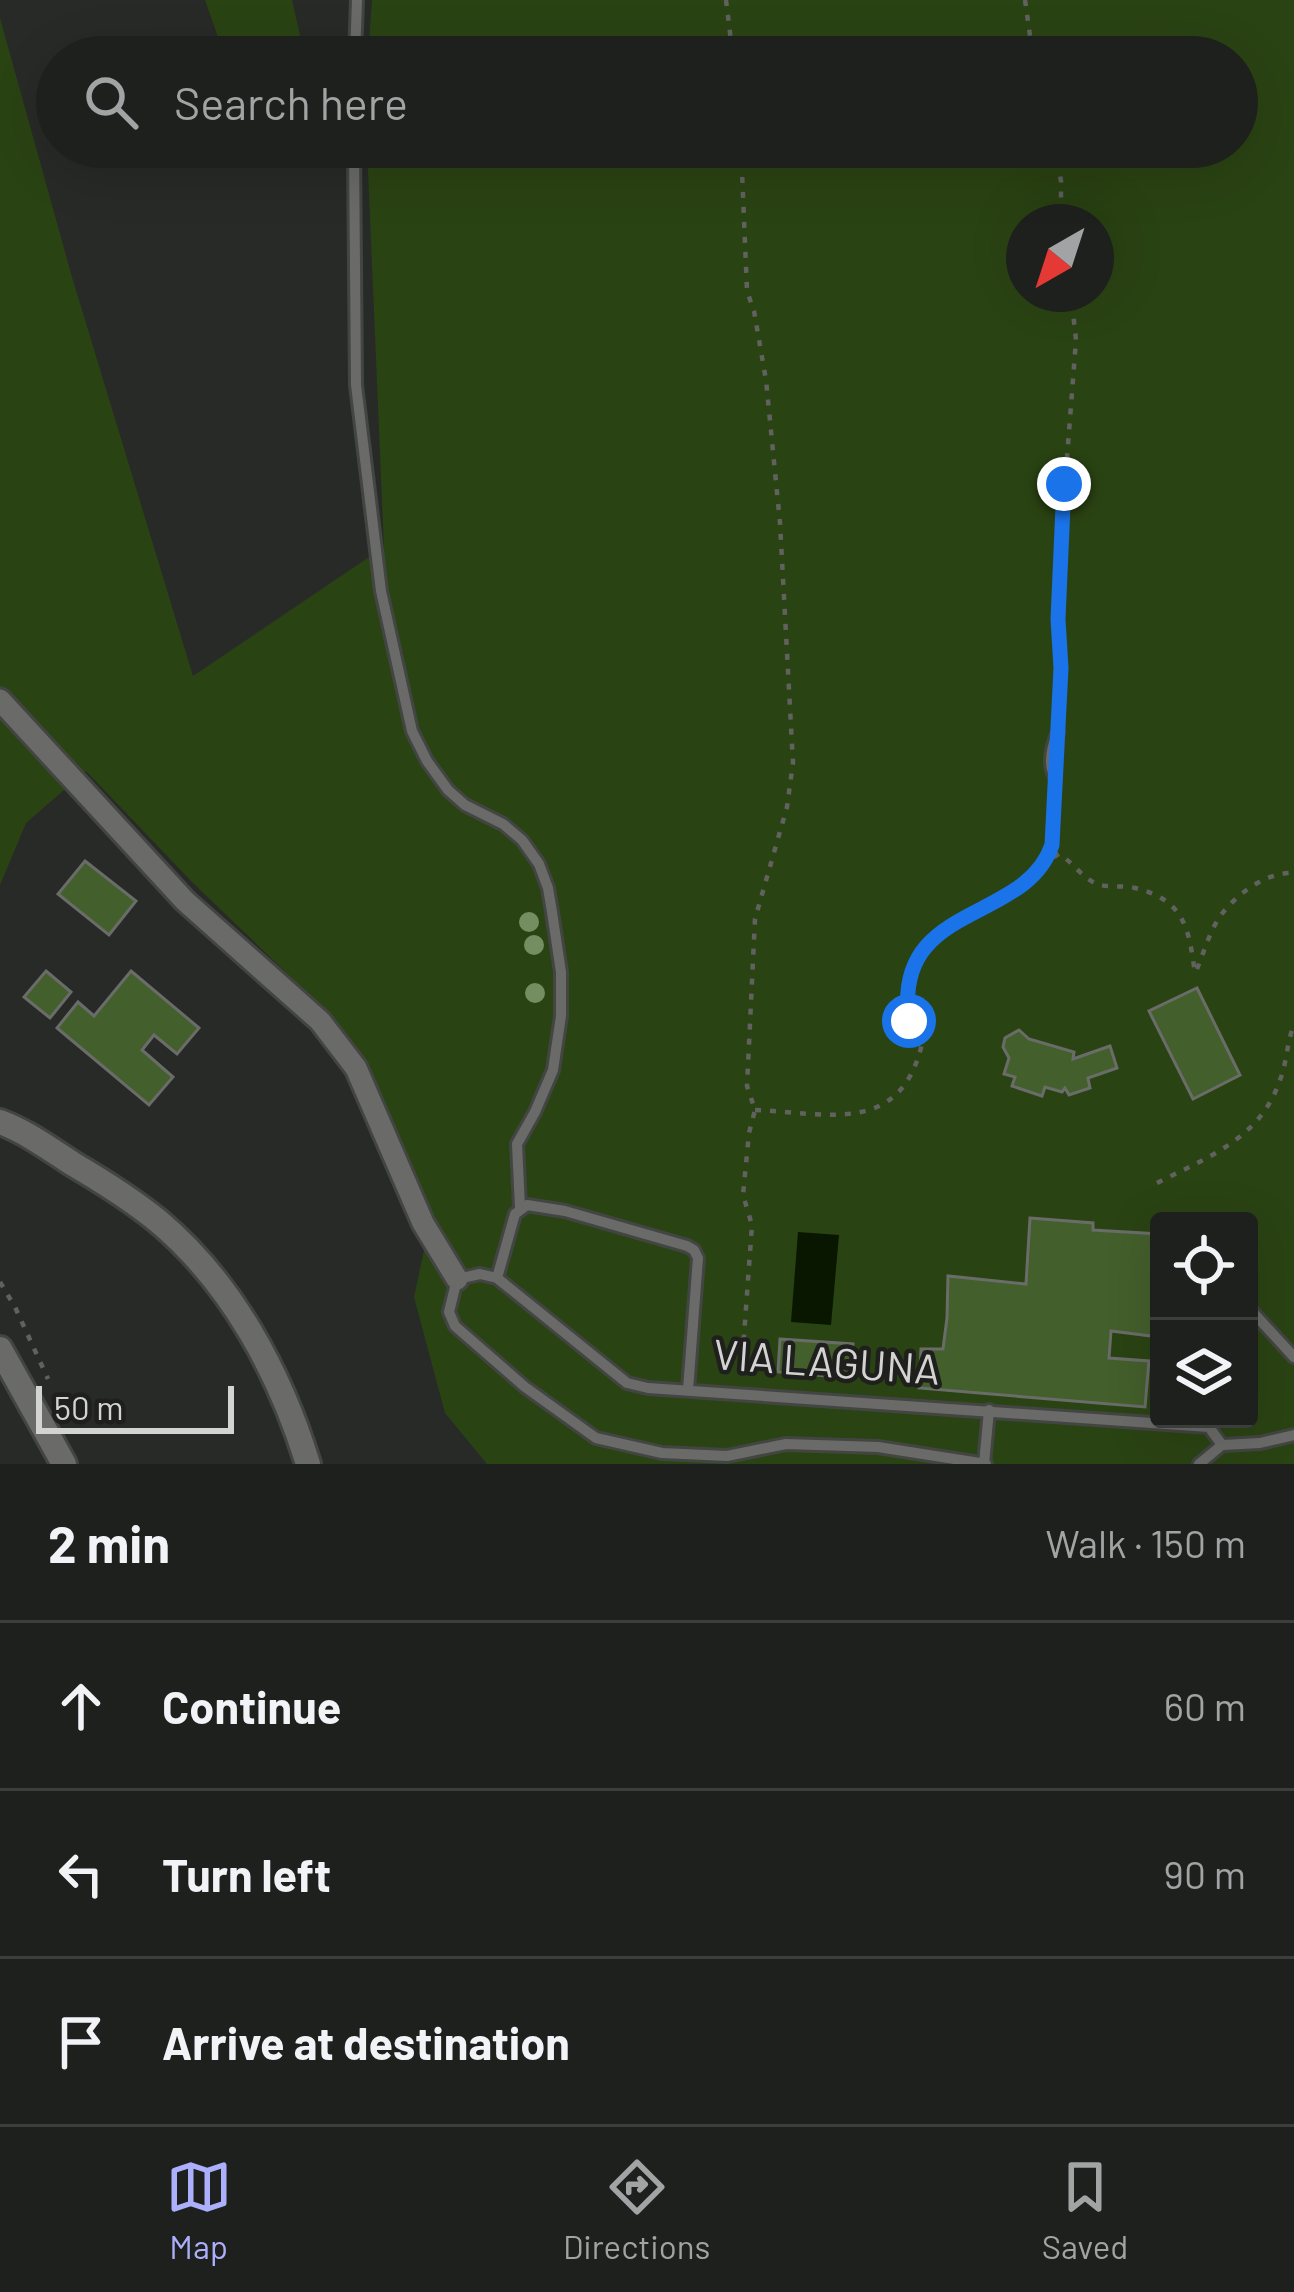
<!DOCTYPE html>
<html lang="en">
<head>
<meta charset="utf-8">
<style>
	:root { --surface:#1e201d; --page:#262826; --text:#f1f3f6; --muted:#a1a3a4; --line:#3c3e3b; --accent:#acaffb }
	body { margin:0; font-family:Barlow,sans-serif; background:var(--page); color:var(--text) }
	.controls { position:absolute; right:36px; bottom:36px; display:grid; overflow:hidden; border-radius:12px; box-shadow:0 12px 48px #0002 }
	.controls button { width:108px; height:108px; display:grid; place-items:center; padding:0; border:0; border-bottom:3px solid var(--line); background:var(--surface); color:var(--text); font:60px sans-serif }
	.compass { position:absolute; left:1006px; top:204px; width:108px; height:108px; border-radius:50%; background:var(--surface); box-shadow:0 12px 48px #0002; rotate:219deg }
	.scale { position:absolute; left:36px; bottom:30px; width:198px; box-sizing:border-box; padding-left:12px; border:6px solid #d3d4d2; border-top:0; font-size:33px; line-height:42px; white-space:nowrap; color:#d3d4d2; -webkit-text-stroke:9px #1f201e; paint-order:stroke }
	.stop { position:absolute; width:36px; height:36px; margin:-27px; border:9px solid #1a73e8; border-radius:50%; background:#fff }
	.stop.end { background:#1a73e8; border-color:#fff; box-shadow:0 3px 12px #0008 }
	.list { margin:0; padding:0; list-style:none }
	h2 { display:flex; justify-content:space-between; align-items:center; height:156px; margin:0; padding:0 48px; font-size:51px }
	h2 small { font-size:39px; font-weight:400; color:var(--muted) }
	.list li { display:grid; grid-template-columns:78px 1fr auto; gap:36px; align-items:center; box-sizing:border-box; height:168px; padding:0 48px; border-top:3px solid var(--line) }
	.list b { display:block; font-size:45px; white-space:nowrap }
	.list em { font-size:39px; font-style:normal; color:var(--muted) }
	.icon { flex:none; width:66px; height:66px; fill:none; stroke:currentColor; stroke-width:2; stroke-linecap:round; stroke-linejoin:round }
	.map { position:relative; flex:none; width:1294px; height:1464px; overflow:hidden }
	.search { position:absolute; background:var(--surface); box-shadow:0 12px 48px #0002; left:36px; right:36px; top:36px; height:132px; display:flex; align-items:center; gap:30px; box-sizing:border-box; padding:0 42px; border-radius:66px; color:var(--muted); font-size:45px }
	.sheet { height:660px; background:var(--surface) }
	nav { display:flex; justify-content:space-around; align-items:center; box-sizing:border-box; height:168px; border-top:3px solid var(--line); background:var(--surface); font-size:33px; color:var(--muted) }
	nav a { display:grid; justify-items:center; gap:6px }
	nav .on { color:var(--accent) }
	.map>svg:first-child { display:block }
	.green { fill:#2a4313; fill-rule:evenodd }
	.water { fill:#091700 }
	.building { fill:#435f2b; stroke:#6a6c69; stroke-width:3 }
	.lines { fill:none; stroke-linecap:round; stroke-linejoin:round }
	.service-casing { stroke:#434542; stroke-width:16 }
	.minor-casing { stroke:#434542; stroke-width:27 }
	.tertiary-casing { stroke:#434542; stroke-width:30 }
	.path { stroke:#616260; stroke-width:4.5; stroke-dasharray:6 9; stroke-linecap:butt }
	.service { stroke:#6a6a69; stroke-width:10 }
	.minor { stroke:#6a6a69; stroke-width:21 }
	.tertiary { stroke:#6a6a69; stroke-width:24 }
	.tree { fill:#758e61 }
	.route { stroke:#1a73e8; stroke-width:15 }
	.labels { text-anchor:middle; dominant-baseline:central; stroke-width:9; stroke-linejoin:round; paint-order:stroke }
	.street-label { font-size:42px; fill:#d3d4d2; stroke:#1f201e }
</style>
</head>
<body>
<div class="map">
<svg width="1294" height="1464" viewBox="0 0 1294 1464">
	<rect width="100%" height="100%" fill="#282a27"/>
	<g class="green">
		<path d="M205,0H292L305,57H225Z"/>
		<path d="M372,0H1294V1464H487L445,1413L414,1297L432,1213L370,1073L323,1008L192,882L86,771L26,823L0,885V18L72,277L193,676L384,547L367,147H1237V57H368ZM1024,222H1096V294H1024ZM1159,1221H1249V1419H1159Z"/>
	</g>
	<path class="water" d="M798,1232L839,1235L831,1325L791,1322Z"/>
	<g class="building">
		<path d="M85,861L136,901L109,935L58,894Z"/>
		<path d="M46,971L71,992L50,1018L24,997Z"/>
		<path d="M131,971L199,1028L177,1054L154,1035L142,1050L173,1077L149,1105L57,1028L78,1002L94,1016Z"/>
		<path d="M1197,988L1240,1075L1193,1099L1149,1011Z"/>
		<path d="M1019,1030L1029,1039L1074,1052L1073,1059L1110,1046L1117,1068L1088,1078L1090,1088L1069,1095L1065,1088L1062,1092L1045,1087L1042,1096L1012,1086L1015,1077L1004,1074L1009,1058L1003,1047L1005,1038Z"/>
		<path d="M1030,1218L1093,1223V1230L1159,1234V1337L1111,1331L1109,1358L1149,1361L1145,1407L919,1388L921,1349H943L947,1318L948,1276L1026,1284Z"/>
		<path d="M780,1339L853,1344L850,1378L778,1372Z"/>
	</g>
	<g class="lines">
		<defs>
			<g id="service">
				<path d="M355,57L357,0"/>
				<path d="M354,147L356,385L381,591L412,731L427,761L448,790L465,805L503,824L522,840L539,864L548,888L552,912L561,972V1016L553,1070L535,1112L517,1144L520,1208"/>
				<path d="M1055,777C1047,763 1052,746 1058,732"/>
				<path d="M497,1278L515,1214L527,1205L565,1211L687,1246L694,1250L698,1258L688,1390"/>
				<path d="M1249,1308L1294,1357"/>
				<path d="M984,1464L989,1410"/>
				<path d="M986,1464L878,1447L786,1444L727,1456L662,1453L596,1438L525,1387L455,1326L449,1312L457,1279L480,1274L497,1278L627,1383L648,1388L1209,1427L1222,1445"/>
				<path d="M1199,1464L1222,1445L1260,1443L1294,1435"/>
			</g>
			<path id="minor" d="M0,700L185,901L320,1021L356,1068L423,1223L457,1279"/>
			<g id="tertiary">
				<path d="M0,1122C25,1131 50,1149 73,1164C102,1181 131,1199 158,1221C232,1283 280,1373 308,1464"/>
				<path d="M0,1349L64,1464"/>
			</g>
		</defs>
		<use href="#service" class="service-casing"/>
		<use href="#minor" class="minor-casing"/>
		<use href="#tertiary" class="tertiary-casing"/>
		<g class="path">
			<path d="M726,0L733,57"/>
			<path d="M1025,0L1033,57"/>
			<path d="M741,147L747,291L754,311L766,380L780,523L793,763L787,807L755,919L747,1086L755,1110L749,1133L743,1195L752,1225L741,1377"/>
			<path d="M1055,147L1061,181V222"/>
			<path d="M1060,714L1061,536L1076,340L1071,294"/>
			<path d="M1048,857L1052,846L1054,797"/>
			<path d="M1197,969C1204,952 1210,930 1221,915C1238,893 1266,872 1294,873"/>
			<path d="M755,1110C828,1113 900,1136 922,1044C909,1027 906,1012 909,991C919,919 977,920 1023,886C1036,876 1044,862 1059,854C1073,862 1082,878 1097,884C1108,888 1123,885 1135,888C1185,900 1189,929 1195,974"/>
			<path d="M1157,1183C1208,1157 1260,1139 1280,1080C1287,1062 1287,1042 1294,1024"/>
			<path d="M0,1282L15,1307L48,1379"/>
		</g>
		<use href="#service" class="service"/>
		<use href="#minor" class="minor"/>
		<use href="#tertiary" class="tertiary"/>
	</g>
	<g class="tree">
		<circle cx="529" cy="922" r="10"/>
		<circle cx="534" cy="945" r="10"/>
		<circle cx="535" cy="993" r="10"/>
	</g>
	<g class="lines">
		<path class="route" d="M909,1021C892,901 1025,925 1052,845L1061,668L1058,619L1064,484"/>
	</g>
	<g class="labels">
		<g class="street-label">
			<text transform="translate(827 1360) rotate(4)">VIA LAGUNA</text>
		</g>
	</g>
</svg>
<div class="controls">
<button><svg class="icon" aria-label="locate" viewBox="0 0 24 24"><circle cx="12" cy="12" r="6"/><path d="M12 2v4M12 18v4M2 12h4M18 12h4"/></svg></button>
<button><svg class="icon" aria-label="layers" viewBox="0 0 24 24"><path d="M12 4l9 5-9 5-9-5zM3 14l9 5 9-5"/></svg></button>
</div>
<svg class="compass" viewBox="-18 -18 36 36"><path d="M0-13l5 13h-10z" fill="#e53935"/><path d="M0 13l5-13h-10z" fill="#a1a3a4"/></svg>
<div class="scale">50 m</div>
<div class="stop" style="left:909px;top:1021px"></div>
<div class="stop end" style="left:1064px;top:484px"></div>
<div class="search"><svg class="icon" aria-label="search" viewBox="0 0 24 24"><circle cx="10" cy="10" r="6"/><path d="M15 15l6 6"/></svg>Search here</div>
</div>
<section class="sheet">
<h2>2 min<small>Walk · 150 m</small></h2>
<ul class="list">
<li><svg class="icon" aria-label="ahead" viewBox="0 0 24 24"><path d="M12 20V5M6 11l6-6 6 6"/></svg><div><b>Continue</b></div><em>60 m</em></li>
<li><svg class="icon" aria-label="left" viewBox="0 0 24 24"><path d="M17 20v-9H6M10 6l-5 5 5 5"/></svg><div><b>Turn left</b></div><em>90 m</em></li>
<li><svg class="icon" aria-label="arrive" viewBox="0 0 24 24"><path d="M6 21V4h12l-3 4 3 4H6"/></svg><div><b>Arrive at destination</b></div></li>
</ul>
</section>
<nav>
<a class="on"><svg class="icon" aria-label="map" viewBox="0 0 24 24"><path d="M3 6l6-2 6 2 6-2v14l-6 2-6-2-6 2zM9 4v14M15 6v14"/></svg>Map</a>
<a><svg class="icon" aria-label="directions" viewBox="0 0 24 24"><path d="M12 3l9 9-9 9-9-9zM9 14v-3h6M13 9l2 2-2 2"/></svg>Directions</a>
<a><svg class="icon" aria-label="saved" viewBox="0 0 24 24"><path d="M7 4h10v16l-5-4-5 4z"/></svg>Saved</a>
</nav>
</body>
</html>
